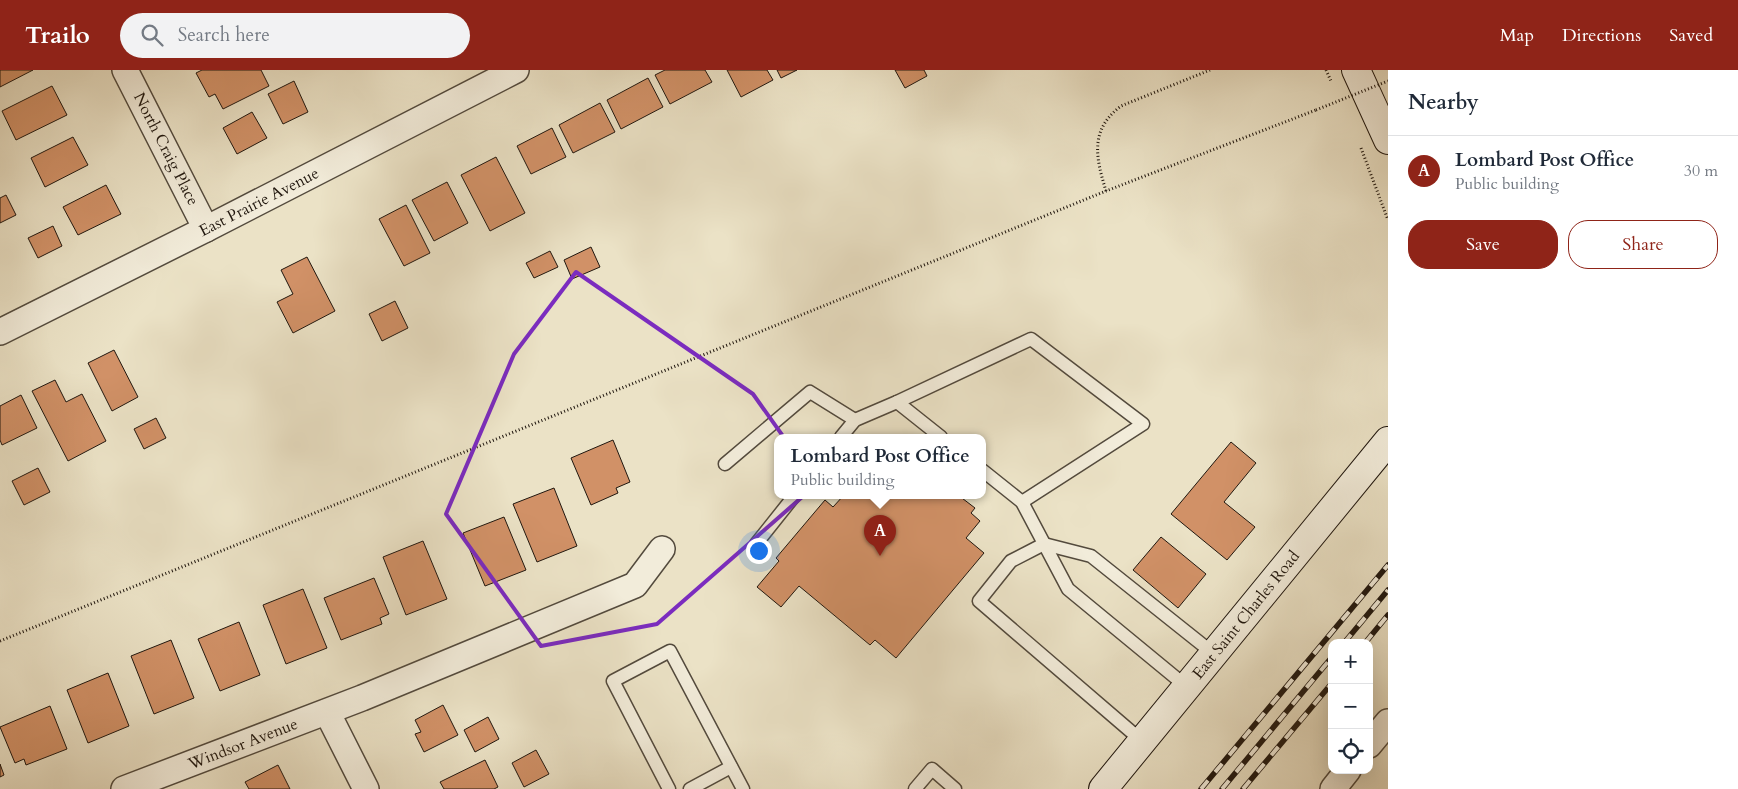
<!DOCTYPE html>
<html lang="en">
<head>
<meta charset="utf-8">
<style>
	:root { --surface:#fff; --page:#f2f2f3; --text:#1f2937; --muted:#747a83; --line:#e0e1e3; --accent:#8f2418 }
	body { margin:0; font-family:Cardo,serif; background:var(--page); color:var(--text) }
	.controls { position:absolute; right:15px; bottom:15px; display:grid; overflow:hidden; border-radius:10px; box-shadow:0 5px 20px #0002 }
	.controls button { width:45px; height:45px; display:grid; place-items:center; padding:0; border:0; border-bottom:1px solid var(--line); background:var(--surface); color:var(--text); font:25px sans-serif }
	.you { position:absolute; left:758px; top:480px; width:18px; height:18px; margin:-12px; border:4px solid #fff; border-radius:50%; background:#1a73e8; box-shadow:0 0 0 8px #1a73e833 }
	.badge { display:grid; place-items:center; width:32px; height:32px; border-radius:50%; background:var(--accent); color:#fff; font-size:16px; font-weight:700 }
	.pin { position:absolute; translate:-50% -41px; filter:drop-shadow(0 1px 2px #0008) }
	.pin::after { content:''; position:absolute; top:26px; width:18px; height:15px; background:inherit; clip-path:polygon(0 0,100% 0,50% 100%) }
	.popup { position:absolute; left:774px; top:364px; width:212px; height:65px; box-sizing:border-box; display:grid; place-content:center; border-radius:10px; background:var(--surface); filter:drop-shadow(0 1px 4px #0005); font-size:16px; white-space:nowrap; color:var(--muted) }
	.popup b { font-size:19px; color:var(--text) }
	.popup::after { content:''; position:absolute; left:50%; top:100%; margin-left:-10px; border:10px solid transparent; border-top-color:var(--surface) }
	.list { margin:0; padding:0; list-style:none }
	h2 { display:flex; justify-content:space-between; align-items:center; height:65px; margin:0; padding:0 20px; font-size:21px }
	h2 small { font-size:16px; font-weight:400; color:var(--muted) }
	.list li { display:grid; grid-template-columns:32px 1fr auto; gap:15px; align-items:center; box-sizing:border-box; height:70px; padding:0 20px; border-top:1px solid var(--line) }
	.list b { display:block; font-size:19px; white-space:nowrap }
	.list p { margin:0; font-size:16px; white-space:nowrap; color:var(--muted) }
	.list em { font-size:16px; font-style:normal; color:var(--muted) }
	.actions { display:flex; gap:10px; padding:15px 20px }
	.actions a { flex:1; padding:11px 0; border:1px solid var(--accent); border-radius:20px; text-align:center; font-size:18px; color:var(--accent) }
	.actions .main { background:var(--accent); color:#fff }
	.icon { flex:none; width:28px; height:28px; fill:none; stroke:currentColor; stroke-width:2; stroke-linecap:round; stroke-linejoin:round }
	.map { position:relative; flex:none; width:1388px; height:719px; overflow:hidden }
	header { display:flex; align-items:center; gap:30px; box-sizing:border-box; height:70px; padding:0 25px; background:var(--accent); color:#fff }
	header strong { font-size:24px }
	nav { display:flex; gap:28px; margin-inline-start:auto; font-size:18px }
	.search { width:350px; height:45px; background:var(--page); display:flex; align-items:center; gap:12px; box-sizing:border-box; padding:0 18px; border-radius:28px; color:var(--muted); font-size:19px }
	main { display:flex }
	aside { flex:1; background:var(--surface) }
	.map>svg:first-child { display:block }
	.building { fill:#d19167; stroke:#20170f }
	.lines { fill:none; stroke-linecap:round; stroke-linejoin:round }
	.lane-casing { stroke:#534a3d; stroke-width:15 }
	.street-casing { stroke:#534a3d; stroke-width:28 }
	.secondary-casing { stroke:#20170f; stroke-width:30 }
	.path { stroke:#20170f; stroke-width:3; stroke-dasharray:1 2.5; stroke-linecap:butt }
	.lane { stroke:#f2ecda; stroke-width:12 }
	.street { stroke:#f2ecda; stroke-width:25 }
	.secondary { stroke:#f2ecda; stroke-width:28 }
	.rail-casing { stroke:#20170f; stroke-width:5.5 }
	.rail { stroke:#f2ecda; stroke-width:4; stroke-dasharray:11; stroke-linecap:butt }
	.path-bridge { stroke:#20170f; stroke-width:3; stroke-dasharray:1 2.5; stroke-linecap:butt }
	.marked { fill:none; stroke:#7b2cbf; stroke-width:4; stroke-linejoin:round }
	.labels { text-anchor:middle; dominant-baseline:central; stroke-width:4.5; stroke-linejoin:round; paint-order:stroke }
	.street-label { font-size:16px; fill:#20170f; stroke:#f2ecda }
</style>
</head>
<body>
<header>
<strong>Trailo</strong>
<div class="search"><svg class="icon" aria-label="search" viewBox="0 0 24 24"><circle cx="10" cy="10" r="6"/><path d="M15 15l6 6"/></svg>Search here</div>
<nav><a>Map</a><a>Directions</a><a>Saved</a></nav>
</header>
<main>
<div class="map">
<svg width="1388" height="719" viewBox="0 0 1388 719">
	<rect width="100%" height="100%" fill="#ebe2c6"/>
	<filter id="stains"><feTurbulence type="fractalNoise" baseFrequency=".004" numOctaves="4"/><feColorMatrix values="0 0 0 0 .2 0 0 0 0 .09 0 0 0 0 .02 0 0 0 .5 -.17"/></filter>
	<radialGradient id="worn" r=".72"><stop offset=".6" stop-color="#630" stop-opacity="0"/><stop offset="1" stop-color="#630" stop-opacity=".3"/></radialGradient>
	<g class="building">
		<path d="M0,0H33L0,17Z"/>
		<path d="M202,0H261L269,16L223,39L215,24L209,27L196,3Z"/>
		<path d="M665,0H705L712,12L670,34L655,5Z"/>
		<path d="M727,0H767L773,10L741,27Z"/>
		<path d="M777,0H797L781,8Z"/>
		<path d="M895,0H924L927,6L905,18Z"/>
		<path d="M648,8L663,37L621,59L607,30Z"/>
		<path d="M294,11L308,42L283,54L268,24Z"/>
		<path d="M52,16L67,45L16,70L2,41Z"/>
		<path d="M600,33L615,62L573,83L559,55Z"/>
		<path d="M252,42L267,68L237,84L223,58Z"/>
		<path d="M552,58L566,87L531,104L517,76Z"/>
		<path d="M73,67L88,95L45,117L31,88Z"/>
		<path d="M496,87L525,143L490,161L461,105Z"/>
		<path d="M447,112L468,153L434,171L412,130Z"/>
		<path d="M106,115L121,144L78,165L63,137Z"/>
		<path d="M6,125L16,145L0,153V128Z"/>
		<path d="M406,135L430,183L404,196L379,149Z"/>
		<path d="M53,156L62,176L38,188L28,168Z"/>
		<path d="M591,177L600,197L572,209L564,190Z"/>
		<path d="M550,181L558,197L534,208L526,193Z"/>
		<path d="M307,187L335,241L293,263L277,232L293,224L281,200Z"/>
		<path d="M395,231L408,258L382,271L369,244Z"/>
		<path d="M114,280L138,327L112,341L88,293Z"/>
		<path d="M55,310L66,332L82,324L106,371L68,391L32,321Z"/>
		<path d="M21,325L37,358L2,375L0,370V336Z"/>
		<path d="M156,348L166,368L144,379L134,359Z"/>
		<path d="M613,370L630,412L616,418L618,423L591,435L571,388Z"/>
		<path d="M1231,372L1256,393L1224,432L1255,457L1227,490L1171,444Z"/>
		<path d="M38,398L50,422L24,435L12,411Z"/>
		<path d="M554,418L577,476L537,492L513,434Z"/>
		<path d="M844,425H958L975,438L971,443L980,451L966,468L984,483L896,588L875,570L870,575L799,516L781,537L757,517L779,491L776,488L825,430L833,437Z"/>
		<path d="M504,447L526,500L485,516L463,463Z"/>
		<path d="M1161,467L1206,504L1178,538L1133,500Z"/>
		<path d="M423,471L447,529L406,545L383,487Z"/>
		<path d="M374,508L389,544L380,548L382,554L341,570L324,528Z"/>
		<path d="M303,519L327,578L286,594L263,535Z"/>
		<path d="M239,552L260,605L220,621L198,569Z"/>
		<path d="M171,570L194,628L154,644L131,586Z"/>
		<path d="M108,603L129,656L88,673L67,620Z"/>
		<path d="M443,635L458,665L424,682L415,664L421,662L415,650Z"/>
		<path d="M50,636L67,679L26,695L24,689L15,693L0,657Z"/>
		<path d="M488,647L499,669L475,682L464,660Z"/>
		<path d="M536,680L549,704L524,717L512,693Z"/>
		<path d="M485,690L498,717L494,719H444L440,712Z"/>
		<path d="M0,694L4,705L0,707Z"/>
		<path d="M278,695L290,719H249L245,712Z"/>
	</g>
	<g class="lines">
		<defs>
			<g id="lane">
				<path d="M897,332L1031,269L1143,354L1022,432"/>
				<path d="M841,367L855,350L897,332L941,367"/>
				<path d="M725,394L810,322L855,350"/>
				<path d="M982,400L1022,432L1068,519L1187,617"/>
				<path d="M756,474L795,425"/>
				<path d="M1142,671L979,531L1011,491L1044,474L1091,486L1214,584"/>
				<path d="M669,719L613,611L670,581L743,719"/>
				<path d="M690,719L731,697"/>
				<path d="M915,719L932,699L955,719"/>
			</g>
			<g id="street">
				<path d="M125,0L206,159"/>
				<path d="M0,262L206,159L516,0"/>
				<path d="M327,642L366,719"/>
				<path d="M1369,675L1388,652"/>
				<path d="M124,719L362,628L635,515L662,479"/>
				<path d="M1333,719L1348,700"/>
			</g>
			<g id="secondary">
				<path d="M1356,0L1388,70"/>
				<path d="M1103,719L1388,371"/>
			</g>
		</defs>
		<use href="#lane" class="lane-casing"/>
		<use href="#street" class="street-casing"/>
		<use href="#secondary" class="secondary-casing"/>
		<g class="path">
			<path d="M1326,0L1331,11"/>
			<path d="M1361,78L1388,150"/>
			<path d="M1106,121C1096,88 1089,60 1121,36L1210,0"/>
			<path d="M0,571L1106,121L1316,40"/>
		</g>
		<use href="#lane" class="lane"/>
		<use href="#street" class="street"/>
		<use href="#secondary" class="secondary"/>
		<defs>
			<g id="rail">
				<path d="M1344,573L1388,520"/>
				<path d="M1365,573L1388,545"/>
				<path d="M1201,719L1388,495"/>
				<path d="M1222,719L1332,587"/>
				<path d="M1243,719L1332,613"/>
			</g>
		</defs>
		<use href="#rail" class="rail-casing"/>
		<use href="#rail" class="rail"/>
		<path class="path-bridge" d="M1316,40L1388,11"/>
	</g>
	<path class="marked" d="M576,202L753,324L817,414L657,554L541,576L446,444L514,284Z"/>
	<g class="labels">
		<g class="street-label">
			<text transform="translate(166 79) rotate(63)">North Craig Place</text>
			<text transform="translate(259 132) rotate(-27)">East Prairie Avenue</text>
			<text transform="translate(1246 545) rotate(-51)">East Saint Charles Road</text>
			<text transform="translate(243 674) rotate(-21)">Windsor Avenue</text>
		</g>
	</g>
	<rect width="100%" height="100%" filter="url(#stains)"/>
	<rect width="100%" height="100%" fill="url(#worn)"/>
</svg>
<div class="controls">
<button>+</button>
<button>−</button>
<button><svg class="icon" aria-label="locate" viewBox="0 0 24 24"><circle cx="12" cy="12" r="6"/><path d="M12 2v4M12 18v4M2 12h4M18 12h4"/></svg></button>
</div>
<div class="you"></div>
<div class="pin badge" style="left:880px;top:486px">A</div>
<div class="popup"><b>Lombard Post Office</b>Public building</div>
</div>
<aside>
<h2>Nearby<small></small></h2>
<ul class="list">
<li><span class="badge">A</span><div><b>Lombard Post Office</b><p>Public building</p></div><em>30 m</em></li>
</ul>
<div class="actions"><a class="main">Save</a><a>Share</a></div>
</aside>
</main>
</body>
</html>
